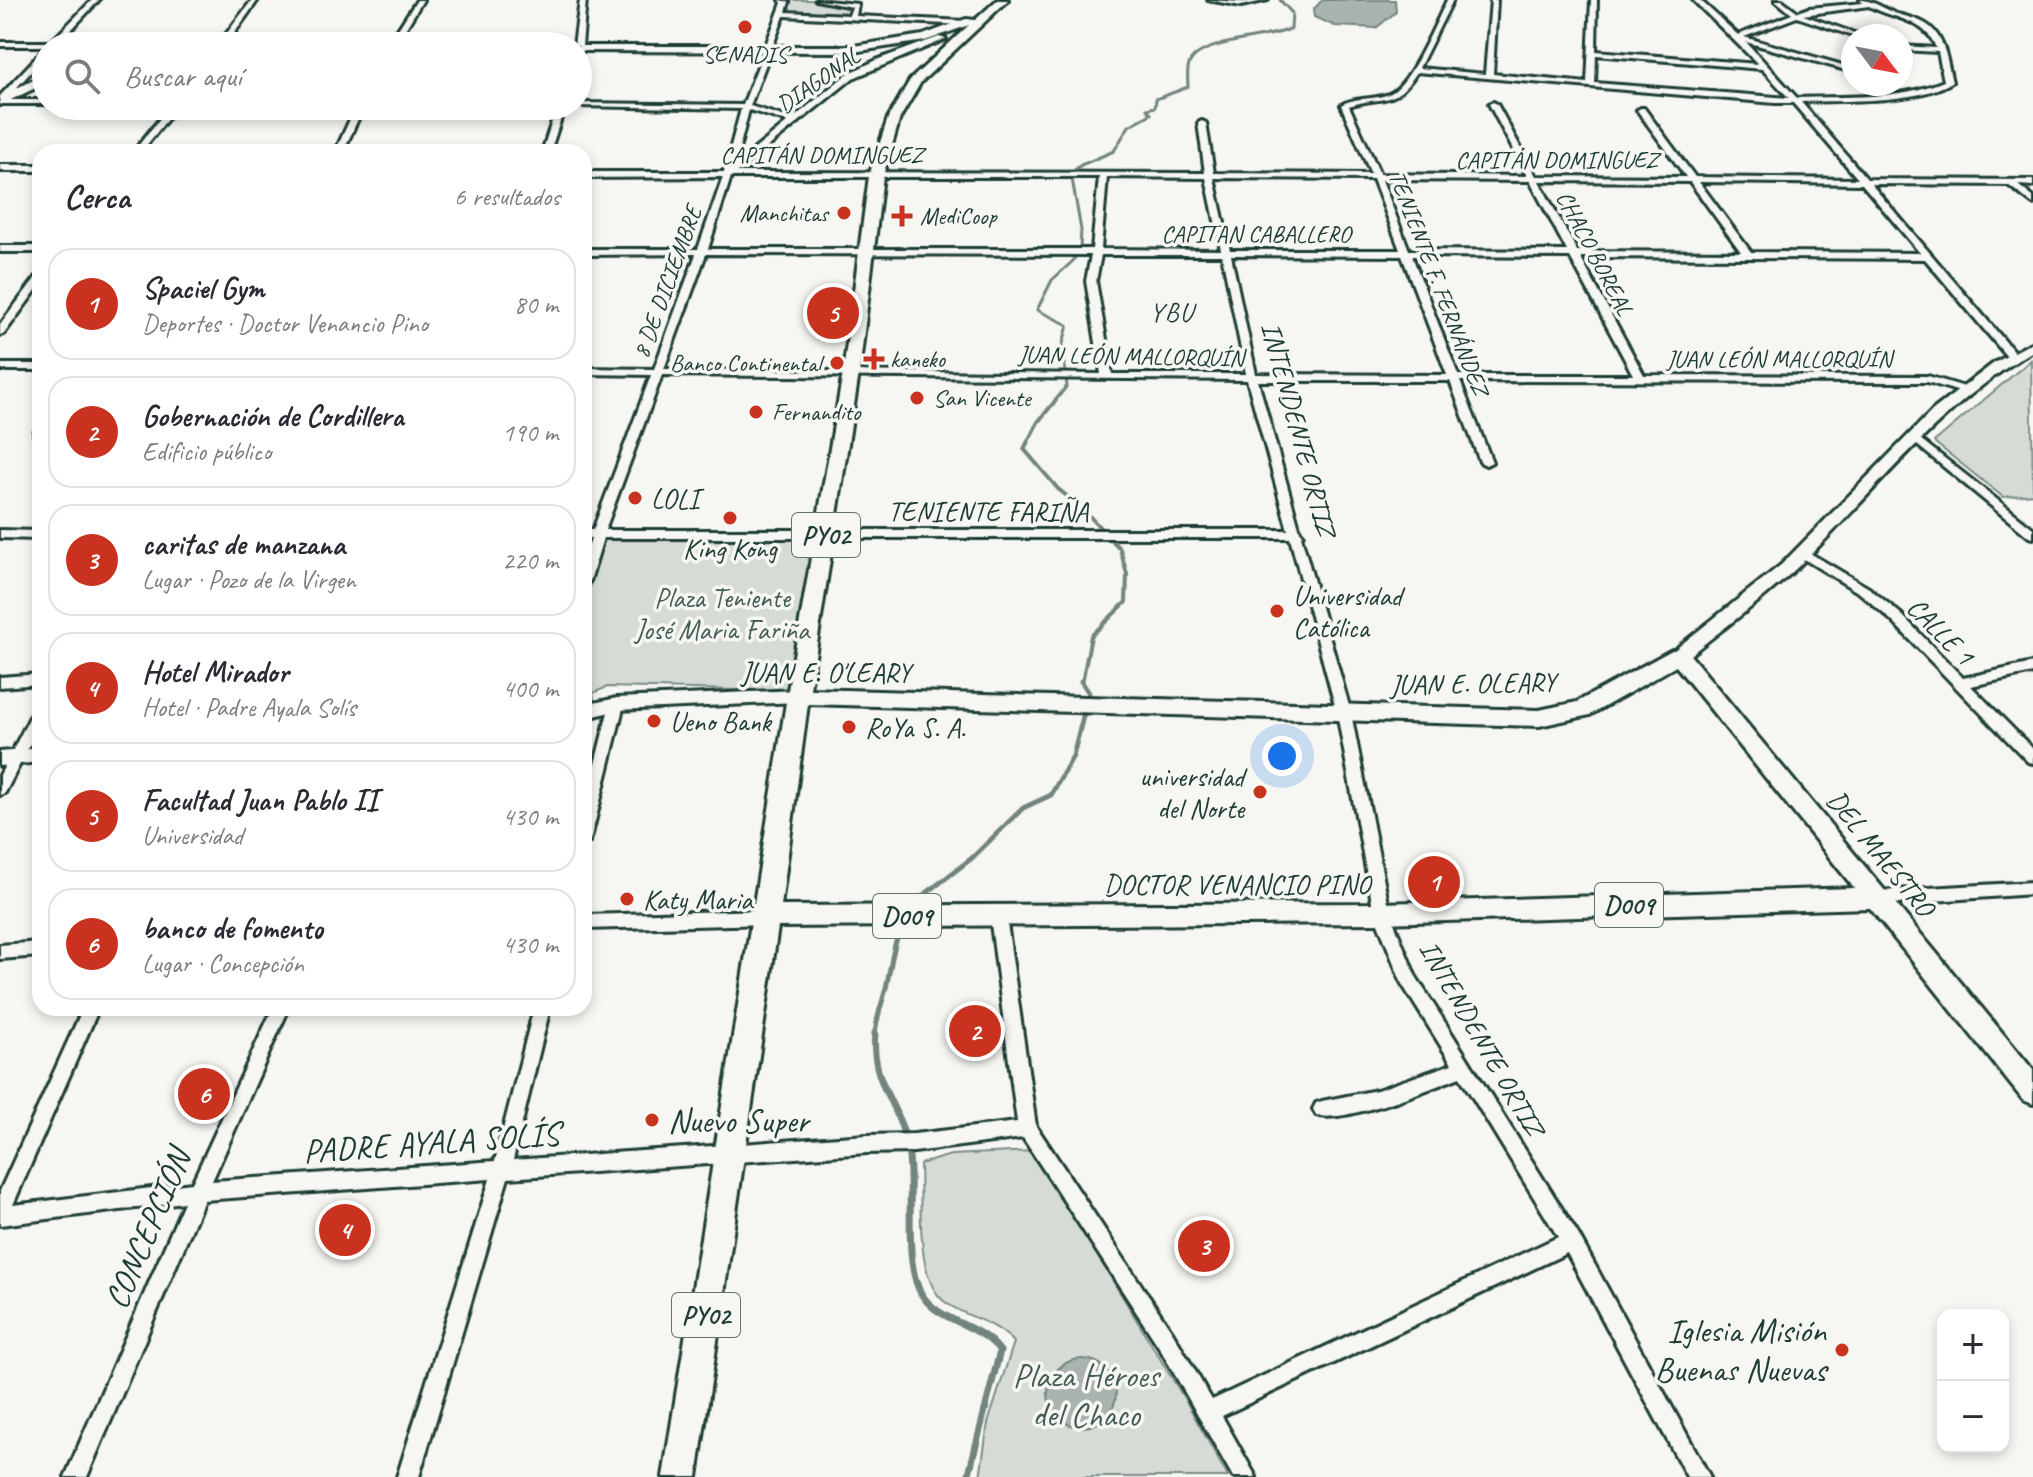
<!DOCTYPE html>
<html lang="es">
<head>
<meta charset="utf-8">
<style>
	:root { --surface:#fff; --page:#f7f7f7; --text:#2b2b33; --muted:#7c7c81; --line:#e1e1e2; --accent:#c8321e }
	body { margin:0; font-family:Caveat,sans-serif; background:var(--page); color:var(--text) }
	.controls { position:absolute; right:24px; bottom:24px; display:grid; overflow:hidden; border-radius:16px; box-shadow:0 4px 12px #0003 }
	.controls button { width:72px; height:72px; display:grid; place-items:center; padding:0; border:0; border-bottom:2px solid var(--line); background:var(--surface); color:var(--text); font:40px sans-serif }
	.compass { position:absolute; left:1841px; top:24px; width:72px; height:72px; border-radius:50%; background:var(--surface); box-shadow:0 4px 12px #0003; rotate:122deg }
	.you { position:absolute; left:1282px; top:756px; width:28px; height:28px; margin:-20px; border:6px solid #fff; border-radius:50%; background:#1a73e8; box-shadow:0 0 0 12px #1a73e833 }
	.badge { display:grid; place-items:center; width:52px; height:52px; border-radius:50%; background:var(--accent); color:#fff; font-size:26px; font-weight:700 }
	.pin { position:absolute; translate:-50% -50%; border:4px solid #fff; box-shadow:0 2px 8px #0006 }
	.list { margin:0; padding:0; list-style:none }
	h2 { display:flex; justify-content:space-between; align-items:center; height:104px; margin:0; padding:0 32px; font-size:34px }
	h2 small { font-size:26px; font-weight:400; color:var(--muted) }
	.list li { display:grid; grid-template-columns:52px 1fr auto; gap:24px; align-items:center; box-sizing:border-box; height:112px; margin:0 16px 16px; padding:0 16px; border:2px solid var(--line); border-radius:24px }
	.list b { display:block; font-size:30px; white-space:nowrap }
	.list p { margin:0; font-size:26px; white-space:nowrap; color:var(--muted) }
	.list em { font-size:26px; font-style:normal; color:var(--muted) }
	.icon { flex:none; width:44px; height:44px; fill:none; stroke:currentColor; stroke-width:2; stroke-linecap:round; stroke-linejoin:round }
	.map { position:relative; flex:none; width:2033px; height:1477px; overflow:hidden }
	.search { position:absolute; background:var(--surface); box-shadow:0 4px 12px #0003; left:32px; top:32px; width:560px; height:88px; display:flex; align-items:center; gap:20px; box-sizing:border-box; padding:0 28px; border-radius:44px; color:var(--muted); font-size:30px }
	.panel { position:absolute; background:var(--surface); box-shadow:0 4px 12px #0003; left:32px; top:144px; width:560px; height:872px; border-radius:24px }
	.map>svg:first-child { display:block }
	.green { fill:#d6dbd6; stroke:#7a8c85; stroke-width:2 }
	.water { fill:#aab3ae; stroke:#72847d; stroke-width:2 }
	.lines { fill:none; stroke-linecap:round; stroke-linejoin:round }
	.stream-far3 { stroke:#72847d; stroke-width:3 }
	.stream-far2 { stroke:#72847d; stroke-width:4 }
	.stream-far1 { stroke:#72847d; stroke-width:5 }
	.stream { stroke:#72847d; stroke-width:7 }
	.minor-casing { stroke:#1f3d34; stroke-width:6 }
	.tertiary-casing { stroke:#1f3d34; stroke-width:6 }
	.primary-casing { stroke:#1f3d34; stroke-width:6 }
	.minor { fill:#f6f6f2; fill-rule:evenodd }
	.tertiary { fill:#f6f6f2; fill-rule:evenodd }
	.primary { fill:#f6f6f2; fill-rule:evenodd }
	.poi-dot { fill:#c8321e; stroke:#f6f6f2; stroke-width:3 }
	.labels { text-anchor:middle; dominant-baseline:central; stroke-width:7; stroke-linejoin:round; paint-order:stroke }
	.far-poi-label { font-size:24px; fill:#1f3d34; stroke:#f6f6f2; text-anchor:start }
	.far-street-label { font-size:24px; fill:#1f3d34; stroke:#f6f6f2 }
	.far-neighbourhood-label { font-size:26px; letter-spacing:2px; fill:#1f3d34; stroke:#f6f6f2 }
	.shield { fill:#f6f6f2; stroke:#60746d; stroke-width:2 }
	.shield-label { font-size:26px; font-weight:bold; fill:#1f3d34 }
	.street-label { font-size:28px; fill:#1f3d34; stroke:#f6f6f2 }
	.poi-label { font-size:28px; fill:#1f3d34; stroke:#f6f6f2; text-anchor:start }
	.park-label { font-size:28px; fill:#445d54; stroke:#f6f6f2 }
	.near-poi-label { font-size:34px; fill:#1f3d34; stroke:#f6f6f2; text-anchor:start }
	.near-street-label { font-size:34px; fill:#1f3d34; stroke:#f6f6f2 }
	.near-park-label { font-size:34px; fill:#445d54; stroke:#f6f6f2 }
</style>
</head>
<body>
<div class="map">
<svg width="2033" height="1477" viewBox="0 0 2033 1477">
	<rect width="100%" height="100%" fill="#f6f6f2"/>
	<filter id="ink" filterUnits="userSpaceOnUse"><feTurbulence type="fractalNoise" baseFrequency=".0125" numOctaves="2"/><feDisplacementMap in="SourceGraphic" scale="16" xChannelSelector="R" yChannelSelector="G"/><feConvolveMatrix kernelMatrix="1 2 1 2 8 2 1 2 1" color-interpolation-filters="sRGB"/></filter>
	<g filter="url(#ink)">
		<g class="green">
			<path d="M783,0H819L856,5L852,18L782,14L786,2Z"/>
			<path d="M2031,360L2033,494L2003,497L1934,442Z"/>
			<path d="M814,537L789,691L607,687L593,693L595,706L584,707V607L603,539Z"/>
			<path d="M1034,1151L1187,1403L1228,1477H980L988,1423L1014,1342C992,1319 968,1319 945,1302C914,1279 922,1199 920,1164L951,1155Z"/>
		</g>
		<g class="water">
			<path d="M1322,0H1395L1396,12L1376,28L1335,26L1314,17L1313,10Z"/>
			<circle cx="1082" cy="1393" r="34"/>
		</g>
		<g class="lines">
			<path class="stream-far3" d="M1054,402L1067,386L1062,347L1068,325L1037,310L1052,280L1073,261L1080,248L1081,230L1071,173L1081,165L1114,151L1129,126L1151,114L1147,109L1155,107L1156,99L1188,87C1188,79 1186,69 1190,62C1202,40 1267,39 1291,29L1292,13L1280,0"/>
			<path class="stream-far2" d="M1056,400L1038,422L1024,449L1058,489L1081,507L1120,549L1127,574L1126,602L1091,636L1082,683"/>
			<g class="stream-far1">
				<path d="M911,910L915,902L972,858L1023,808L1051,795L1073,756L1089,693L1081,681"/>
				<path d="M875,1035C876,1015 885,998 888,978C893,954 893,945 904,922"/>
			</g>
			<path class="stream" d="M875,1033C870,1083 900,1105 908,1149C915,1188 902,1264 922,1295C940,1323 978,1322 1000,1351L968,1477"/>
			<defs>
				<g id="minor">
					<path d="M92,0H99L59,43L175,44L179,46H0V42H51Z"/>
					<path d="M252,0H258L225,46H217Z"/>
					<path d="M417,0H423L395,46H387Z"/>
					<path d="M580,0H586L582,46L578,48V46H574Z"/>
					<path d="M780,0L789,2L786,12L849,15L852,7L816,0L858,4L856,16L966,21L970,23L966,25L784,16L750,106L792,119L847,74L879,59L939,37L946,39L853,78L737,172L1205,173L1198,123L1202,121L1206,123L1214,173L1371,174L1341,105C1356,96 1375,101 1391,93C1411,83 1436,22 1447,0H1453L1419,68L1485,74L1491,0H1497L1493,74L1587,83L1591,0H1597L1596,51L1758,64L1693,0H1700L1738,35L1792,14L1775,0H1782L1798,12L1809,8L1863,3L1860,0C1872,0 1883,8 1894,13C1904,16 1915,18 1924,23C1945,34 1947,61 1952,82C1917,104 1843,100 1801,102L1867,179L2033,180V186L2018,185L2033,197V204L2008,185L1871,184L2016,354L2017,356L2012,359L2008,358L1925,259L1580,257L1644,375L1928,376L1968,388V392H1960L1927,382L1460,381L1492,462L1486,465L1480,462L1450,381H1258L1300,531L1303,534L1301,536L1351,713L1390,913L1415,975L1578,1234L1710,1477H1687L1567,1253L1222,1416L1256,1477H1233L1159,1347L1023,1138L914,1152L867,1153L508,1178L419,1477H397L490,1179L204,1200L87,1477H65L184,1202L0,1225V1191L83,1008H99L13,1205L192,1183L273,1008H289L212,1181L495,1161L534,1008H550L513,1160L867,1135L914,1134L1017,1122L990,916L992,911L998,909L1004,911L1006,916L1036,1126L1173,1333L1212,1400L1558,1237L1460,1077C1432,1088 1342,1125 1316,1115L1313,1109L1316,1103L1322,1101L1377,1090L1452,1064L1402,984L1374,913L1337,713L1290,538H603L590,581L584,585V560L591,538H584V530H593L651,375L584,374V368L654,369L696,254L584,255V249H698L723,177L584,178V172H724L741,109L575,106H578V103L743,105L782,3ZM1869,6C1893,19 1926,19 1936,48L1901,46V50L1938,52L1944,81C1899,100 1845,96 1797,98L1746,42L1853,72V68L1744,37L1797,17L1853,36H1863L1803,15ZM1596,55L1762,69L1789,98L1595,83ZM1417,72L1775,103H1793L1858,179L1695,177L1644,108H1641L1637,110L1686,177L1536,176L1497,104L1493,102L1489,104L1527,176L1380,174L1349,106C1383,95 1394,108 1417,72ZM749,110L788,122L735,165ZM731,177H1099L1092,249H708ZM1107,177L1206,178L1221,250L1101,249ZM1214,178L1373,179L1400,250H1230ZM1382,180L1530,181L1567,251L1409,250ZM1539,181L1690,182L1741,252L1577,251ZM1699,182L1862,184L1920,253L1751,252ZM706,254L1091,255L1086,281L1101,374L664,369ZM1101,255H1222L1246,374H1112L1096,281ZM1231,255L1402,256L1447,375L1256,374ZM1412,256L1570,257L1633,375H1458ZM662,375L1247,380L1288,530H605Z"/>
					<path d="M1208,0L1241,2L1268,0L1241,6Z"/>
					<path d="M43,50H46V56L5,100H46V104H0V96Z"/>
					<path d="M170,106H178L141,152H133Z"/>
					<path d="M356,106H364L343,152H335Z"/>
					<path d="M557,106H565L550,152H542Z"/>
					<rect x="0" y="165" width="40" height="6"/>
					<rect x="0" y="246" width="40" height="6"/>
					<path d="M40,275V285L4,334L0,335V325L37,276Z"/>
					<rect x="0" y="364" width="40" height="6"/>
					<path d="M40,429V437L34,436V432Z"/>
					<path d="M1915,435L2033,528V538L2029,537L1911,440V436Z"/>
					<path d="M0,530L40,531V539L0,538Z"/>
					<path d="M1803,549L1869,588L1901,614L1963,678L2033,663V673L1971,686L2033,749V763L2028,762L1891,620L1861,594L1799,556L1797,553Z"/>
					<path d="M40,674V684L0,687V677Z"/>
					<path d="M617,699L624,704L591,838L589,842L584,844V808L610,704Z"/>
					<path d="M40,706V725L5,793L0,795V775L35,707Z"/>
					<path d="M2033,882V894L1876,905L1870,903L1868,898L1870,893L1876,891Z"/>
					<path d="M767,910L773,912L775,917L773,922L767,924L584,929V915Z"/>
					<path d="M40,942V956L0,959V945Z"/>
				</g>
				<g id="tertiary">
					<path d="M2033,342V351C1942,404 1881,485 1808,557C1770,595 1726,626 1685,659H1673L1671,655L1673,651L1782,564L1933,410L1994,363Z"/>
					<path d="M798,690L807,696L798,702L617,710L584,719V705L617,698Z"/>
					<path d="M40,748V762L0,766V752Z"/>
				</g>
				<g id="primary">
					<path d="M997,0H1008L921,82L900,118L883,176L859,373L810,689L1539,710L1577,702L1672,650H1686L2033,1070V1104L2023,1100L1870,908L1382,923L778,927L697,1477H663L787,696L843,373L869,176L888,118L910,80L969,25L925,41L853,52L578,51V46H574H853L923,35L966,19L975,20ZM1676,666L1854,888L1382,903L781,906L808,704L1539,726L1590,715Z"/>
					<path d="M46,74V83L0,105V96Z"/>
				</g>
			</defs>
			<use href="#minor" class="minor-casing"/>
			<use href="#tertiary" class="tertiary-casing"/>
			<use href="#primary" class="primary-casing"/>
			<use href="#minor" class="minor"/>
			<use href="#tertiary" class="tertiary"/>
			<use href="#primary" class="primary"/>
		</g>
	</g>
	<g class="poi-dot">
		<circle cx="745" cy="27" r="8"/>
		<circle cx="844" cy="213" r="8"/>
		<path d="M898 204h8v8h8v8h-8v8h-8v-8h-8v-8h8z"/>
		<path d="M870 347h8v8h8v8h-8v8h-8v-8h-8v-8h8z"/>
		<circle cx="837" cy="363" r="8"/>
		<circle cx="917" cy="398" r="8"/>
		<circle cx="756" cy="412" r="8"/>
		<circle cx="635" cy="498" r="8"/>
		<circle cx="730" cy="518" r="8"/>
		<circle cx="1277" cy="611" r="8"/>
		<circle cx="654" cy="721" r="8"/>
		<circle cx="849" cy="727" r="8"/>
		<circle cx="1260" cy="792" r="8"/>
		<circle cx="627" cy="899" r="8"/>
		<circle cx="652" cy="1120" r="8"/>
		<circle cx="1842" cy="1350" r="8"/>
	</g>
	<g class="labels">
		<g class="far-poi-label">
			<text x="745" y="54" text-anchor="middle">SENADIS</text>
			<text x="828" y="213" text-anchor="end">Manchitas</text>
			<text x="920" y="216">MediCoop</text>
			<text x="890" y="359">kaneko</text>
			<text x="821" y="363" text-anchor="end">Banco Continental</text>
			<text x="933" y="398">San Vicente</text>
			<text x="772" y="412">Fernandito</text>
		</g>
		<g class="far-street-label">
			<text transform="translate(818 80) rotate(-35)">DIAGONAL</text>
			<text x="822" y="155">CAPITÁN DOMINGUEZ</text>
			<text x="1557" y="160">CAPITÁN DOMINGUEZ</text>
			<text x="1256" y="234">CAPITAN CABALLERO</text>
			<text transform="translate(1595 253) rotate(62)">CHACO BOREAL</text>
			<text transform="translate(667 282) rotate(-70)">8 DE DICIEMBRE</text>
			<text transform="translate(1439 283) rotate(69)">TENIENTE F. FERNÁNDEZ</text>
			<text transform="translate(1131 356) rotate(1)">JUAN LEÓN MALLORQUÍN</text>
			<text x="1779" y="359">JUAN LEÓN MALLORQUÍN</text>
		</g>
		<g class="far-neighbourhood-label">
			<text x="1172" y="312">YBU</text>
		</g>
		<g class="shield">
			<rect x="792" y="513" width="68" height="44" rx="6"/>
			<rect x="1595" y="883" width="68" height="44" rx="6"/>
			<rect x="873" y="894" width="68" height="44" rx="6"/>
			<rect x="672" y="1293" width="68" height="44" rx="6"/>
		</g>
		<g class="shield-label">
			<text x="826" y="535">PY02</text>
			<text x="1629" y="905">D009</text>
			<text x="907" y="916">D009</text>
			<text x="706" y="1315">PY02</text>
		</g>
		<g class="street-label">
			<text transform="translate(1299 429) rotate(75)">INTENDENTE ORTIZ</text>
			<text x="988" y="511">TENIENTE FARIÑA</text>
			<text transform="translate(1941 631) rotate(45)">CALLE 1</text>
			<text x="826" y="672">JUAN E. O'LEARY</text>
			<text transform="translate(1473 683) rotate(-1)">JUAN E. OLEARY</text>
			<text transform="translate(1881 853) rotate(51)">DEL MAESTRO</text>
			<text x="1237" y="884">DOCTOR VENANCIO PINO</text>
			<text transform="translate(1482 1038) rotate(60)">INTENDENTE ORTIZ</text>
		</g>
		<g class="poi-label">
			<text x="651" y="498">LOLI</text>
			<text x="730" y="548" text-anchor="middle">King Kong</text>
			<text x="1293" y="595">Universidad<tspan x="1293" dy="32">Católica</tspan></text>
			<text x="670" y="721">Ueno Bank</text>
			<text x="865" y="727">RoYa S. A.</text>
			<text x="1244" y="776" text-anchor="end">universidad<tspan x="1244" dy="32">del Norte</tspan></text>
			<text x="643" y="899">Katy Maria</text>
		</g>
		<g class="park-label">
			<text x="722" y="597">Plaza Teniente<tspan x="722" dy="32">José Maria Fariña</tspan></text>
		</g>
		<g class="near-poi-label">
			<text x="668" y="1120">Nuevo Super</text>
			<text x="1826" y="1330" text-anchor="end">Iglesia Misión<tspan x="1826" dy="39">Buenas Nuevas</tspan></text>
		</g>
		<g class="near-street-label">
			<text transform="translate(431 1142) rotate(-4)">PADRE AYALA SOLÍS</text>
			<text transform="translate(147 1229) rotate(-67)">CONCEPCIÓN</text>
		</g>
		<g class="near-park-label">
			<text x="1086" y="1375">Plaza Héroes<tspan x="1086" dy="39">del Chaco</tspan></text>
		</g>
	</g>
</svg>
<div class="controls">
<button>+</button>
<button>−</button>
</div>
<svg class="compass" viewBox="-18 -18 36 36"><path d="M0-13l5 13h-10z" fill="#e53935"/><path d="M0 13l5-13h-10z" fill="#7c7c81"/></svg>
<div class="you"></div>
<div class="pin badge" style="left:1434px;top:882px">1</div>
<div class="pin badge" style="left:975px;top:1031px">2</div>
<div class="pin badge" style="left:1204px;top:1246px">3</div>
<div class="pin badge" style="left:345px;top:1230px">4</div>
<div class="pin badge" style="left:833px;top:313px">5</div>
<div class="pin badge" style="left:204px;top:1094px">6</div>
<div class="search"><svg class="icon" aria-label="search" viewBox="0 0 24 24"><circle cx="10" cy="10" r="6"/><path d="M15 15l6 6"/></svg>Buscar aquí</div>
<section class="panel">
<h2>Cerca<small>6 resultados</small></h2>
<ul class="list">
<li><span class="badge">1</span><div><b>Spaciel Gym</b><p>Deportes · Doctor Venancio Pino</p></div><em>80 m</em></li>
<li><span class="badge">2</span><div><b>Gobernación de Cordillera</b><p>Edificio público</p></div><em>190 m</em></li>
<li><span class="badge">3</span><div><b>caritas de manzana</b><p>Lugar · Pozo de la Virgen</p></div><em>220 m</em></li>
<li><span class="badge">4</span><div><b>Hotel Mirador</b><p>Hotel · Padre Ayala Solís</p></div><em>400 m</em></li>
<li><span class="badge">5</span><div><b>Facultad Juan Pablo II</b><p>Universidad</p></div><em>430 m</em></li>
<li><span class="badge">6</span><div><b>banco de fomento</b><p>Lugar · Concepción</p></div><em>430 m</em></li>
</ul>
</section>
</div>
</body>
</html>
